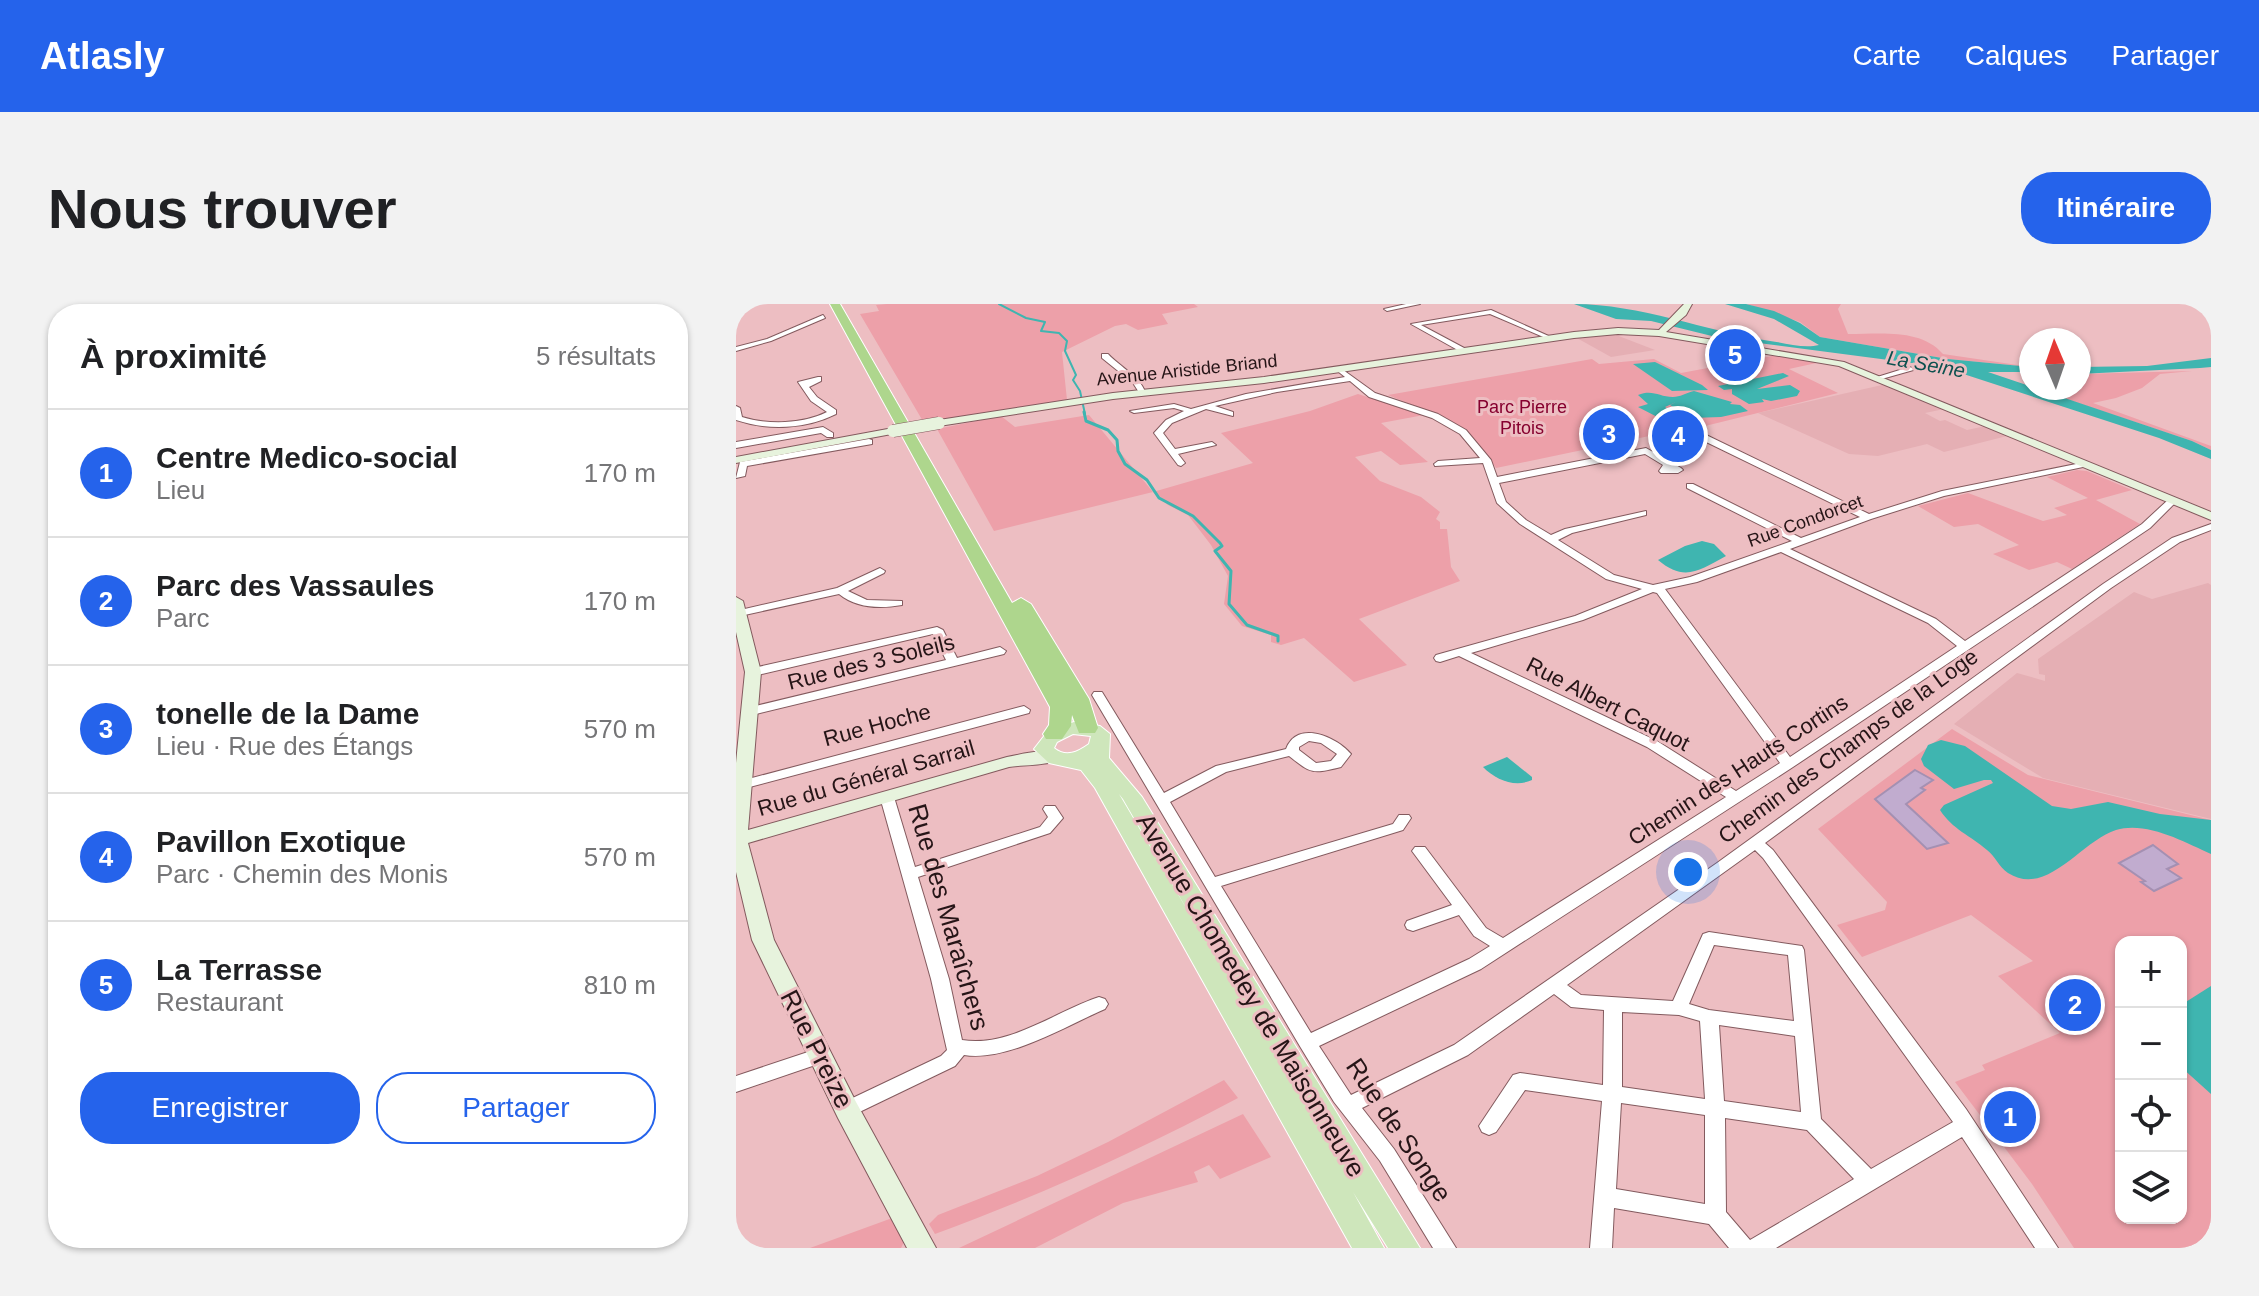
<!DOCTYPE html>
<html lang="fr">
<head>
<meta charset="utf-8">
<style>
	:root { --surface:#fff; --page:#f2f2f2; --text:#202124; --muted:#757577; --line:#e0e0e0; --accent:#2563eb }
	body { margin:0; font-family:Arial,sans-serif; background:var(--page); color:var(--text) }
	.controls { position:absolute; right:24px; bottom:24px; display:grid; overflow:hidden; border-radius:16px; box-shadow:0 2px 6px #0004 }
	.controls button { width:72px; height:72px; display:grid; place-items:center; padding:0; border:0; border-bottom:2px solid var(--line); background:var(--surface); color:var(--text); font:40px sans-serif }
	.compass { position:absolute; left:1283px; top:24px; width:72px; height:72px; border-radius:50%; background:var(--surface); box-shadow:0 2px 6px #0004; rotate:358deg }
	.you { position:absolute; left:952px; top:568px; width:28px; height:28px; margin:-20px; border:6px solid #fff; border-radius:50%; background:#1a73e8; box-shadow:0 0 0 12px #1a73e833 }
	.badge { display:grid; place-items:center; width:52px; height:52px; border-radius:50%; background:var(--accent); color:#fff; font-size:26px; font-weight:700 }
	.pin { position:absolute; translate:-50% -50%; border:4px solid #fff; box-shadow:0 2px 8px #0006 }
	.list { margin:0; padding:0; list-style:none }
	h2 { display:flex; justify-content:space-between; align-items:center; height:104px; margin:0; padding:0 32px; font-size:34px }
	h2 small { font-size:26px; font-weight:400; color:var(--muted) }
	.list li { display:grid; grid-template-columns:52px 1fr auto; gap:24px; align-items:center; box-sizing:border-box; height:128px; padding:0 32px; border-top:2px solid var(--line) }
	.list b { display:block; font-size:30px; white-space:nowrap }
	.list p { margin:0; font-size:26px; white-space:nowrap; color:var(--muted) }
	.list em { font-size:26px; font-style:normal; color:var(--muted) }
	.actions { display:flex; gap:16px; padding:24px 32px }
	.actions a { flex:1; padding:18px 0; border:2px solid var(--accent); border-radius:32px; text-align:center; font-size:28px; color:var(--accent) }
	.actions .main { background:var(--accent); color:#fff }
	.icon { flex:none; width:44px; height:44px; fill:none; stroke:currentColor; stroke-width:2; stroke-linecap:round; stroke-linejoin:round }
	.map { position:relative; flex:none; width:1475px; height:944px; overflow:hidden; border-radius:32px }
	header { display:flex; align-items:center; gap:48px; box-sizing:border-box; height:112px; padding:0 40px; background:var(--accent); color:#fff }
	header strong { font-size:38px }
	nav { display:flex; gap:44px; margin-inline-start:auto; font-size:28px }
	.intro { display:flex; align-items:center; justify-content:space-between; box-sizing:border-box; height:192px; padding:0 48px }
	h1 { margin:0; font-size:56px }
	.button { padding:20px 36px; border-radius:32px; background:var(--accent); color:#fff; font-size:28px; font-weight:700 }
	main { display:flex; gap:48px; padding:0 48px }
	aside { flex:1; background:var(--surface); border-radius:32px; box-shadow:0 2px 6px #0004 }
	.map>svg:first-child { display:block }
	.built { fill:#e5afb4 }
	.green { fill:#eda0a9; fill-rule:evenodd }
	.water { fill:#3fb5b0 }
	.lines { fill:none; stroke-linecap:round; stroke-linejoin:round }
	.stream-far1 { stroke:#3fb5b0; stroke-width:2 }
	.stream { stroke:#3fb5b0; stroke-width:3 }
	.building { fill:#c1accf; stroke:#a490b2; stroke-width:2 }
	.street-casing { stroke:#835a5e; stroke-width:2 }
	.secondary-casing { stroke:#835a5e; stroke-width:2 }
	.primary-casing { stroke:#fff; stroke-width:2 }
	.highway-casing { stroke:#fff; stroke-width:2 }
	.street { fill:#fff; fill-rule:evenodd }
	.secondary { fill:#e7f3dd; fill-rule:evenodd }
	.primary { fill:#cee6bb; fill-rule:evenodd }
	.highway { fill:#aed68d; fill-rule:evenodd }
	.secondary-bridge-casing { stroke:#835a5e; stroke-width:13; stroke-linecap:butt }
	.secondary-bridge { stroke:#e7f3dd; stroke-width:12 }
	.labels { text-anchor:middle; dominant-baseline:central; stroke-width:6; stroke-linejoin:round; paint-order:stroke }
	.far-street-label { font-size:18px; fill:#261517; stroke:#edbec2 }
	.far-park-label { font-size:18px; fill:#86002f; stroke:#edbec2 }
	.far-water-label { font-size:20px; font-style:italic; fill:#0c514f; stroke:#edbec2 }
	.street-label { font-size:22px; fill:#261517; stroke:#edbec2 }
	.near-street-label { font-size:26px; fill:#261517; stroke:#edbec2 }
</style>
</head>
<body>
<header>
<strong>Atlasly</strong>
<nav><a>Carte</a><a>Calques</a><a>Partager</a></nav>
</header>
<div class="intro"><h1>Nous trouver</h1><a class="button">Itinéraire</a></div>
<main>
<aside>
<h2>À proximité<small>5 résultats</small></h2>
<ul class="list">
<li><span class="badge">1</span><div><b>Centre Medico-social</b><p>Lieu</p></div><em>170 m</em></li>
<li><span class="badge">2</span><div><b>Parc des Vassaules</b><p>Parc</p></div><em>170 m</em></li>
<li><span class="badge">3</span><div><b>tonelle de la Dame</b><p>Lieu · Rue des Étangs</p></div><em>570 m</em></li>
<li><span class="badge">4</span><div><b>Pavillon Exotique</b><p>Parc · Chemin des Monis</p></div><em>570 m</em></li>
<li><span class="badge">5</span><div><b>La Terrasse</b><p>Restaurant</p></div><em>810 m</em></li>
</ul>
<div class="actions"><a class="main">Enregistrer</a><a>Partager</a></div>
</aside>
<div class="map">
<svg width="1475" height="944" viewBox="0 0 1475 944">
	<rect width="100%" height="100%" fill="#edbec2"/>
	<g class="built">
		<path d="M875,29L919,46L875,53L839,33Z"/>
		<path d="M1146,81L1155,82L1208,105L1189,109L1204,117L1209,116L1231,126L1250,122L1271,132L1208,148L1191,140L1142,152L1113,150L1022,109Z"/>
		<path d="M1472,279L1475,281V515L1307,474L1218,420L1281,369L1309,377V371L1303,370L1302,355L1398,288L1416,295Z"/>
	</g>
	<g class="green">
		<path d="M151,0H458L462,3L426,10L432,20L402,26L390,20L379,22L326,48L331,96L188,119L124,10L143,7L140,1Z"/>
		<path d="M1011,0H1105L1102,5L1112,30C1144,30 1185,24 1207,50L1295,63L1212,55L1084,33L1064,18Z"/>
		<path d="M1047,50L1085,58L1053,65L1102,89L957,125L966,130L929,137L918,131L760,164C727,114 704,113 652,91L856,55L863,60L918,55L945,69Z"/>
		<path d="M1456,67L1424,70L1406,84L1380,94L1357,99L1475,142V146L1456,137L1297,84H1343V70Z"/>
		<path d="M622,90L688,111L645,119L692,158L664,161L645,147L619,153L644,177L685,193L704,208L700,215L704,218V225H711L715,263L724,277L623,315L671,361L618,378L568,334L545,341L535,338V331L506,322L488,300L492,272L475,241L452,211L432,201L417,188L258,227L201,125L265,112L279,123L353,111L417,188L517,159L485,129L574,107Z"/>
		<path d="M1341,166L1351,167L1396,186L1360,196L1404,220L1336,265L1321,258L1293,266L1257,250L1283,241L1242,220L1218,223L1182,202L1232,189L1307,217L1331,211L1318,204L1352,194L1311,173Z"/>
		<path d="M1216,425L1292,471L1475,516V944H1338L1296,880L1219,778L1249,766L1246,761L1324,729L1262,672L1297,657L1235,611L1126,653L1101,621L1149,606L1151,598L1082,525ZM1385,638H1445V914H1385Z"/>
		<path d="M488,776L502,794C404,846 303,892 199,930L193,920L202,911L301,872L372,838Z"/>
		<path d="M507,810L535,853L484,875L473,861L458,868L462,878L387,899L299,944H223Z"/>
		<path d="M159,913L169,936L165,944H74Z"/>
	</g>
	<g class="water">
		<path d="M838,0C904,0 969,27 1034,37C1050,39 1068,45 1083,41L1038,15L989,0H1010L1038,7L1064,19L1084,33L1212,55L1295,63V68H1252L1456,137L1475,146V155L1423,134L1206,63L984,34L915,17L880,15Z"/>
		<path d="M1475,54V63L1464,64L1343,70V63L1411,62Z"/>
		<path d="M919,58L966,81L972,86L936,87L897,60Z"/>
		<path d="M1047,69L1053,72L1021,85L1054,81L1064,87L1061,92L1035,97L1026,95L1028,98L1013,100L996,90V85L988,86L982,82Z"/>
		<path d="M958,87L996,98L994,100L1004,101L1012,107L985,113L955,114L934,101L940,98L929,103L949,115L931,118L902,103L912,100L902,91C917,85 923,93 937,93C944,93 950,89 958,87Z"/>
		<path d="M966,237L978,240L990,252C963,267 948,278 922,256L949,242Z"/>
		<path d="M1205,436L1229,442L1316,502L1335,505L1372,498L1424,510L1475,516V550C1448,538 1411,517 1380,526C1345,537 1311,594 1272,569C1263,563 1259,552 1251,546C1235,532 1216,525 1204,506L1208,501L1257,479L1255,476H1248L1218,485L1188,462L1185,455L1192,441Z"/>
		<path d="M771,453L796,473V476C779,484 760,476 747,463Z"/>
		<path d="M1475,682V790L1445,763V701Z"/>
	</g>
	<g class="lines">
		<path class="stream-far1" d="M263,0L290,14L309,18L305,27L323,29L331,37L329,47L340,71L337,76L344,87L349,110"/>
		<path class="stream" d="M348,108L350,117L372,126L381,136L382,147L389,160L411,176L423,194L457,212L484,239L486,242L479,247L495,267L493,300L511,321L542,332V337"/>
	</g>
	<g class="building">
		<path d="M1179,466L1197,476L1185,484L1189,486L1170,500L1212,539L1191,545L1139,495Z"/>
		<path d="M1417,541L1442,560L1431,565L1445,574L1418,587L1405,578L1409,577L1383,559Z"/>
		<path d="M1262,800L1289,810L1286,830L1259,820Z"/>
	</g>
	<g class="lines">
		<defs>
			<g id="street">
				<path d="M670,0H684L651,7L648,5Z"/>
				<path d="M755,6L817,34L812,35L754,10L685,21L730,45L727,49L675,20Z"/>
				<path d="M87,11L89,14L35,37L0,47V43L31,35Z"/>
				<path d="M366,50H372C384,63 405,73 410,90H404L397,79L366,54Z"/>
				<path d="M1165,61L1181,65L1142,76L1138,74L1167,65Z"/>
				<path d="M603,63L639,89L702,110L730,126L755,156L761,173L910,144L945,164L947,166L942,169H925L923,167L927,161L909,150L763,179L770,198L790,216L815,231L829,225L910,207V211L836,229L822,236L878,271L917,281L954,273L1056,237L951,184V180H957L1065,234L1124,213L960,133V129H966L1133,210L1206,187L1350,158L1351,160L1347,163L1208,192L1135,215L1054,245L1200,315L1229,337L1406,220L1433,195L1441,197L1414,224L1057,463L745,665L583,742L615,791L718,741L981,559L1367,280L1436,234L1475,220V226L1444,238L1375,284L1029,539L1037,546L1230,805L1322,944H1299L1226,833L1040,944H993L973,920L878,904L876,944H854L866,797L789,786L760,828L753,831L746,828L743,822L777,771L784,769L867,781L868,706L835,703L818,690L732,751L626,804L658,845L720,944H697L644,857L598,798L565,744L356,391L358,388H366L428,489L480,462L550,445C561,415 601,433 615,450L605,463C576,470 576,470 553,452L490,468L434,498L479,573L657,520L663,511H673L675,514L667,526L485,582L575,729L733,655L754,642L738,632L723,611L677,627L671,625L669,621L671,617L716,601L679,551L676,547L679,543H689L750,624L767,634L990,493L911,443L723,352L704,358L700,357L698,354L700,351L839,312L906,285L870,275L784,220L761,199L747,159L699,162L698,160L702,157L744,154L724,130L696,114L633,93L614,77L541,88L479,102L497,108V112L470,105L436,119L427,129L439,145L476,138L480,141L442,150L449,159L445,162L442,161L418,129L430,116L448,107L438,104L398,109L394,107L438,100L455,105L510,90L609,73L599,65ZM1045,248L1192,319L1221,342L1054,453L929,285L961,278ZM917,288L921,289L1044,459L1000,487L921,437L735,349L847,316ZM573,437L585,439L601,450L595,457L580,459L563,446V443ZM1019,546L1027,554L1217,818L1135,865L1085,815L1068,646L1066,642L973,628L967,630L937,697L845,691L831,681ZM978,641L1052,651L1058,717L973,706L953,700ZM886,708L943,711L964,717L969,795L886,783ZM983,721L1059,732L1065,808L988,797ZM885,799L969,811V900L880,885ZM989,814L1071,826L1118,875L1014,936L990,908Z"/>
				<path d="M82,73H85V77L73,83L81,93L100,106V110C70,125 32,127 0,116V102L4,104L6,113C32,121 67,120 91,108L75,97L62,78Z"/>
				<path d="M87,123L97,129V133H91L85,129L0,144V138Z"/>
				<path d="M133,135L136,136V140L11,162L9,172L0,174L4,158Z"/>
				<path d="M144,264L149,267L148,269L112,287L131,296L166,297V301C144,305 120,304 103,290L4,312L0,311V307L101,284Z"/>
				<path d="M201,323L207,326L221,354L264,343L270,347L268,350L16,411L10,407L11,404L210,356L197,330L17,372L13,371L11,368L13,365Z"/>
				<path d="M288,402L294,406L293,409L6,485L0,483L1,478Z"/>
				<path d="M151,488L158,493L179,563L304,523L312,513L307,505L309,502H319L327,514L314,529L182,573L213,675L226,736C273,744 320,707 363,693L369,695L372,700L369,705C330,722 271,758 228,751L219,762L111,814L104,812L101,806L104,800L205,752L211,746L195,675L144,493Z"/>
				<path d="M84,744L91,747L93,752L91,757L0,788V772Z"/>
			</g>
			<g id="secondary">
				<path d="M948,0H956L950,11L930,28L1108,58L1475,208V216L1103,62L923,32L882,30L838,34L528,79L377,95L203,122L198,119L203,116L377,89L528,73L838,28L882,24L923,26Z"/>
				<path d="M157,124L162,127L161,129L0,159V153Z"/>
				<path d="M0,293L7,297L25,368L12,526L271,453C288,450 313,442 327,454C319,461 287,461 273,463L12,539L38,636L120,798L200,944H171L102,814L16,636L0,568V459L9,368L0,328Z"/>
			</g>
			<path id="primary" d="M338,418L364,422L374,430L373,454L406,493L684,944H652L617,888L648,944H616L359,484L345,466L313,459L298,445L312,427ZM337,430L355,432L353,440C342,448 330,454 318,444L321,438ZM383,490L387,495L460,621Z"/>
			<path id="highway" d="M94,0H104L276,299L285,294L295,300L353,395L362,424L359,429H343L336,411L335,422L326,435H310L307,430L313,421L314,403Z"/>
		</defs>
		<use href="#street" class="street-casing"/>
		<use href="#secondary" class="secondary-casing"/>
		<use href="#primary" class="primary-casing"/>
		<use href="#highway" class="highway-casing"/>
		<use href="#street" class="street"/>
		<use href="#secondary" class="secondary"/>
		<use href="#primary" class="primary"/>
		<use href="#highway" class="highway"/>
		<defs>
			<path id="secondary-bridge" d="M157,127L203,119"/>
		</defs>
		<use href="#secondary-bridge" class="secondary-bridge-casing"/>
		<use href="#secondary-bridge" class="secondary-bridge"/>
	</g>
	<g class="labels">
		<g class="far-street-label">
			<text transform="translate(451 66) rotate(-6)">Avenue Aristide Briand</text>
			<text transform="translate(1069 217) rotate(-20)">Rue Condorcet</text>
		</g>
		<g class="far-park-label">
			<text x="786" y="103">Parc Pierre<tspan x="786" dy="21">Pitois</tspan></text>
		</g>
		<g class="far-water-label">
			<text transform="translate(1190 60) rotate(10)">La Seine</text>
		</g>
		<g class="street-label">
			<text transform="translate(135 358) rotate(-14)">Rue des 3 Soleils</text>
			<text transform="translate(872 400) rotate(27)">Rue Albert Caquot</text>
			<text transform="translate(141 421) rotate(-15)">Rue Hoche</text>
			<text transform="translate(1112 442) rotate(-36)">Chemin des Champs de la Loge</text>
			<text transform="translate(1002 466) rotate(-33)">Chemin des Hauts Cortins</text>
			<text transform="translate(130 474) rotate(-16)">Rue du Général Sarrail</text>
		</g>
		<g class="near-street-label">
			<text transform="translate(213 613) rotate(74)">Rue des Maraîchers</text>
			<text transform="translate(515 691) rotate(59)">Avenue Chomedey de Maisonneuve</text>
			<text transform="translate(81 745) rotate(63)">Rue Preize</text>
			<text transform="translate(663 826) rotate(56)">Rue de Songe</text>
		</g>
	</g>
</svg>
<div class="controls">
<button>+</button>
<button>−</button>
<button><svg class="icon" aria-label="locate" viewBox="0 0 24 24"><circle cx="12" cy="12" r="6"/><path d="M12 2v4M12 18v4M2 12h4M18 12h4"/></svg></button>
<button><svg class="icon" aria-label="layers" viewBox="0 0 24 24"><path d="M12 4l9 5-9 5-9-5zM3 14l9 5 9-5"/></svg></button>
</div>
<svg class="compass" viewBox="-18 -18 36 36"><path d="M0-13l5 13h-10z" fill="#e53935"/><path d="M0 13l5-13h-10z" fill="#757577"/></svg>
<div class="you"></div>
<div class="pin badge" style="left:1274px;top:813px">1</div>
<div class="pin badge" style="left:1339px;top:701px">2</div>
<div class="pin badge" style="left:873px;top:130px">3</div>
<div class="pin badge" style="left:942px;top:132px">4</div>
<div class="pin badge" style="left:999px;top:51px">5</div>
</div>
</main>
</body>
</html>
